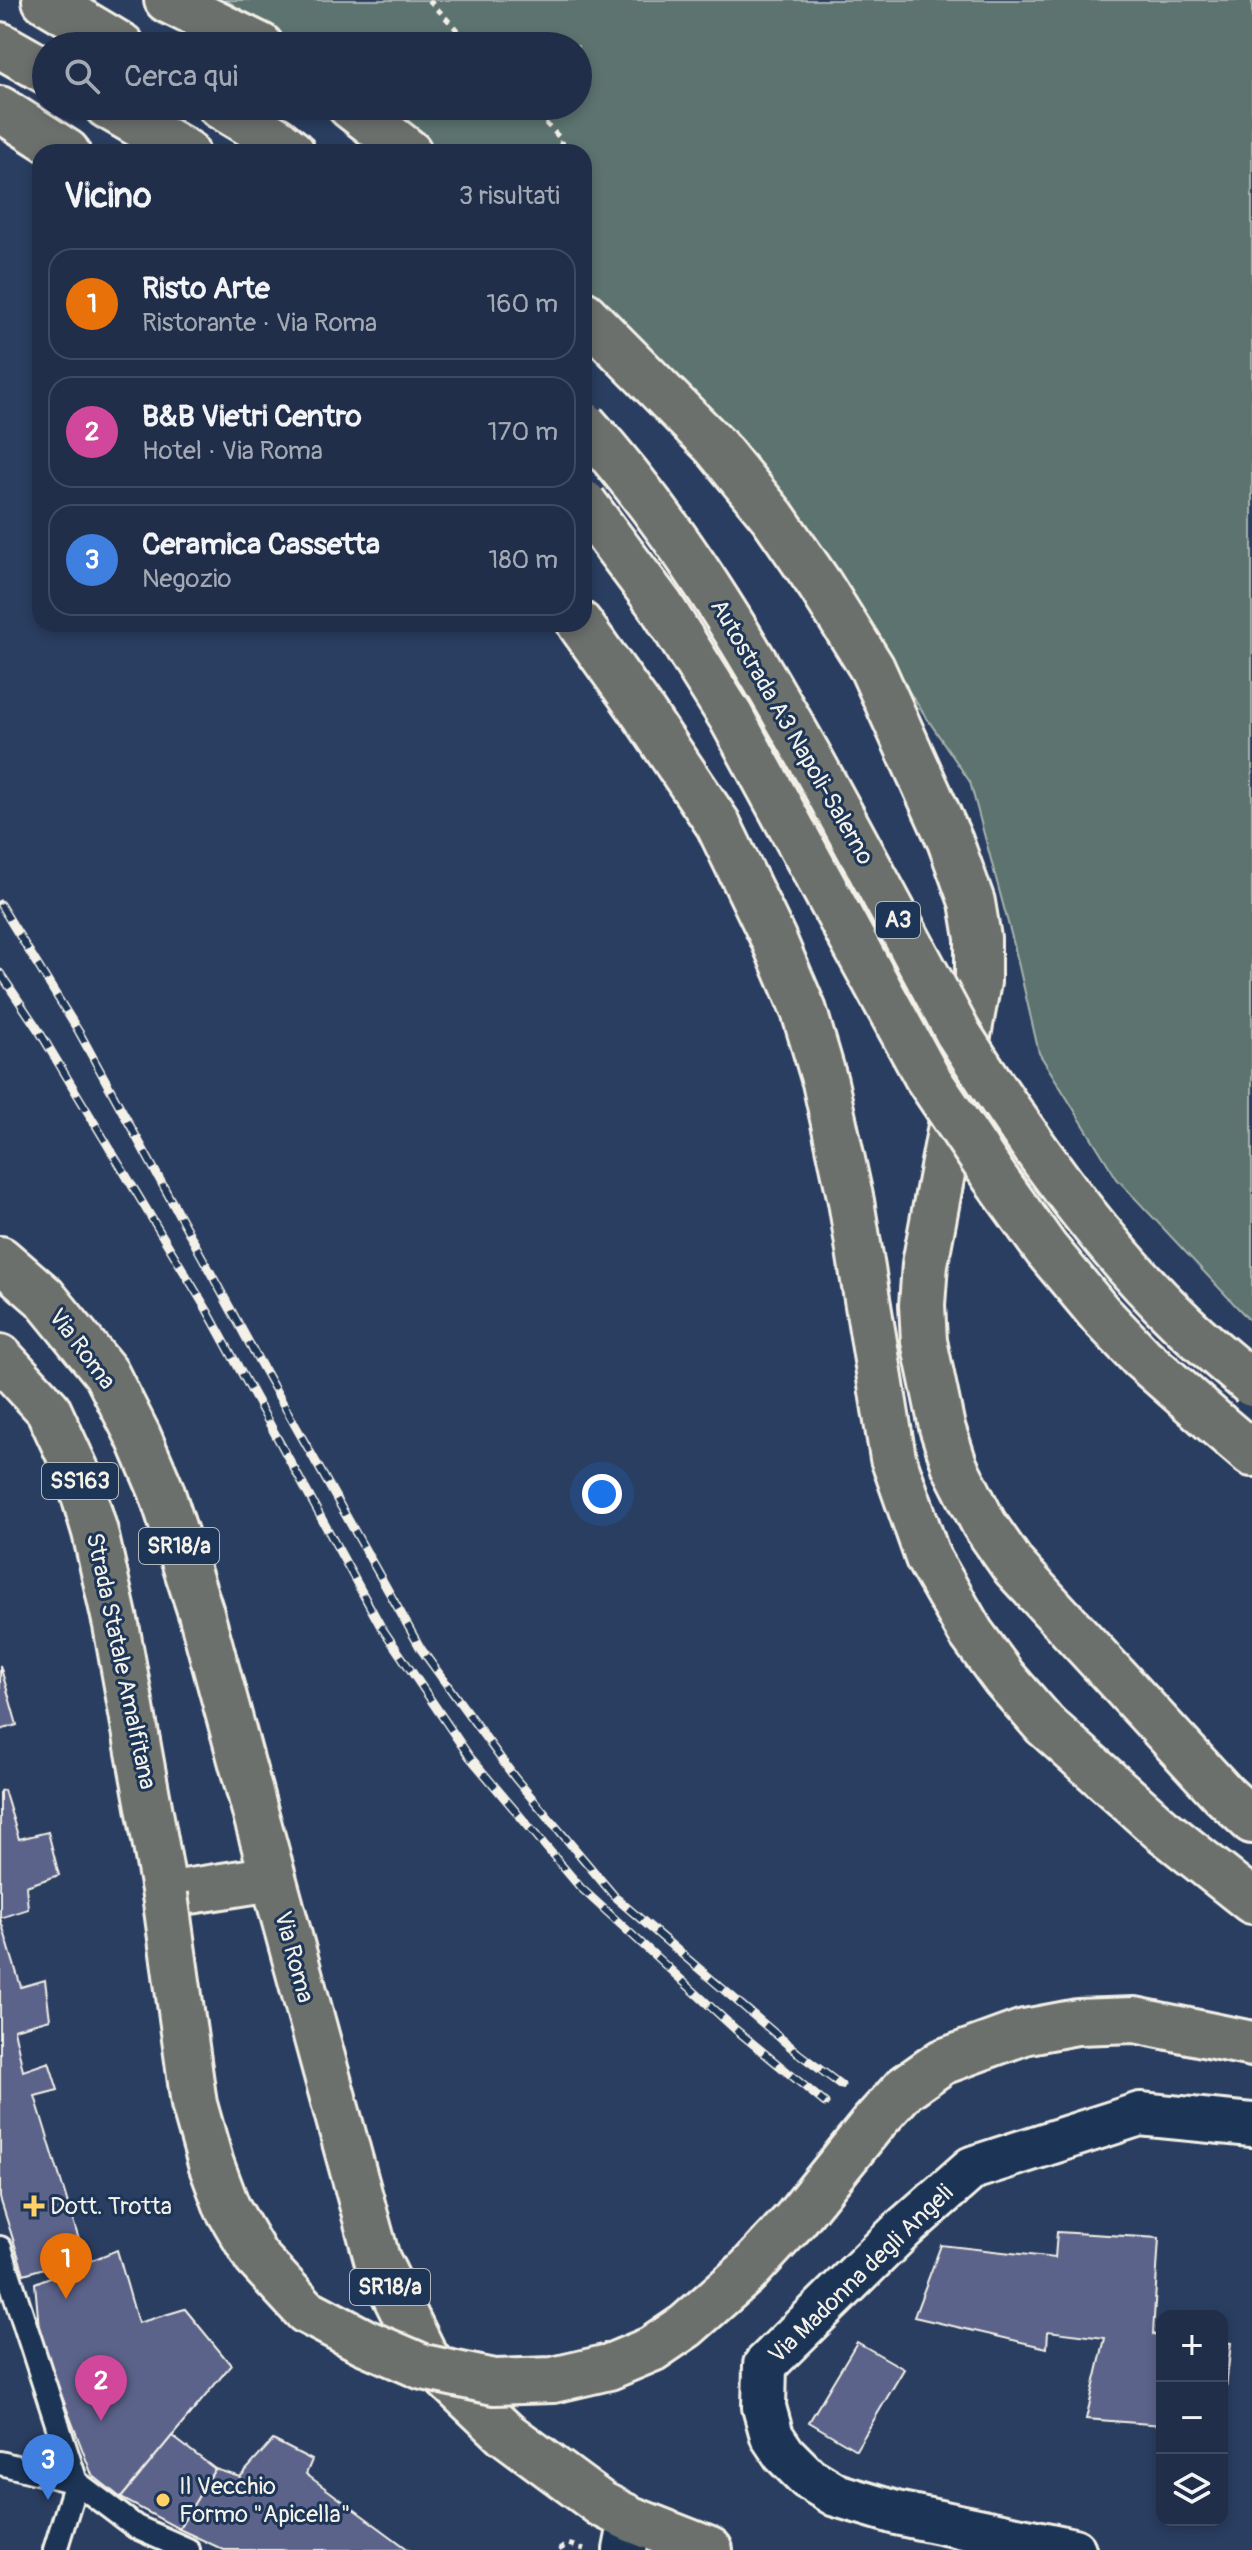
<!DOCTYPE html>
<html lang="it">
<head>
<meta charset="utf-8">
<style>
	:root { --surface:#202e49; --page:#2d3a53; --text:#f1f3f6; --muted:#a2a8b4; --line:#3d4a61; --accent:#e69b98 }
	body { margin:0; font-family:Pangolin,sans-serif; background:var(--page); color:var(--text) }
	.controls { position:absolute; right:24px; bottom:24px; display:grid; overflow:hidden; border-radius:16px; box-shadow:0 4px 12px #0003 }
	.controls button { width:72px; height:72px; display:grid; place-items:center; padding:0; border:0; border-bottom:2px solid var(--line); background:var(--surface); color:var(--text); font:40px sans-serif }
	.you { position:absolute; left:602px; top:1494px; width:28px; height:28px; margin:-20px; border:6px solid #fff; border-radius:50%; background:#1a73e8; box-shadow:0 0 0 12px #1a73e833 }
	.badge { display:grid; place-items:center; width:52px; height:52px; border-radius:50%; background:var(--accent); color:#fff; font-size:26px; font-weight:700 }
	.pin { position:absolute; translate:-50% -66px; filter:drop-shadow(0 2px 4px #0008) }
	.pin::after { content:''; position:absolute; top:42px; width:28px; height:24px; background:inherit; clip-path:polygon(0 0,100% 0,50% 100%) }
	.list { margin:0; padding:0; list-style:none }
	h2 { display:flex; justify-content:space-between; align-items:center; height:104px; margin:0; padding:0 32px; font-size:34px }
	h2 small { font-size:26px; font-weight:400; color:var(--muted) }
	.list li { display:grid; grid-template-columns:52px 1fr auto; gap:24px; align-items:center; box-sizing:border-box; height:112px; margin:0 16px 16px; padding:0 16px; border:2px solid var(--line); border-radius:24px }
	.list b { display:block; font-size:30px; white-space:nowrap }
	.list p { margin:0; font-size:26px; white-space:nowrap; color:var(--muted) }
	.list em { font-size:26px; font-style:normal; color:var(--muted) }
	.icon { flex:none; width:44px; height:44px; fill:none; stroke:currentColor; stroke-width:2; stroke-linecap:round; stroke-linejoin:round }
	.map { position:relative; flex:none; width:1252px; height:2550px; overflow:hidden }
	.search { position:absolute; background:var(--surface); box-shadow:0 4px 12px #0003; left:32px; top:32px; width:560px; height:88px; display:flex; align-items:center; gap:20px; box-sizing:border-box; padding:0 28px; border-radius:44px; color:var(--muted); font-size:30px }
	.panel { position:absolute; background:var(--surface); box-shadow:0 4px 12px #0003; left:32px; top:144px; width:560px; height:488px; border-radius:24px }
	.map>svg:first-child { display:block }
	.green { fill:#5c736f; stroke:#a8b2ac; stroke-width:2 }
	.building { fill:#5c648b; stroke:#f4f1e8; stroke-width:2 }
	.lines { fill:none; stroke-linecap:round; stroke-linejoin:round }
	.lane-casing { stroke:#f4f1e8; stroke-width:28 }
	.street-casing { stroke:#f4f1e8; stroke-width:48 }
	.primary-casing { stroke:#f4f1e8; stroke-width:50 }
	.highway-casing { stroke:#f4f1e8; stroke-width:50 }
	.path { stroke:#f4f1e8; stroke-width:5; stroke-dasharray:6 6; stroke-linecap:butt }
	.lane { stroke:#1d3557; stroke-width:22 }
	.street { stroke:#1d3557; stroke-width:42 }
	.primary { stroke:#6c706d; stroke-width:44 }
	.highway { stroke:#6c706d; stroke-width:44 }
	.rail-casing { stroke:#f4f1e8; stroke-width:9 }
	.rail { stroke:#1d3557; stroke-width:6; stroke-dasharray:18; stroke-linecap:butt }
	.highway-bridge-casing { stroke:#f4f1e8; stroke-width:50; stroke-linecap:butt }
	.highway-bridge { stroke:#6c706d; stroke-width:44 }
	.poi-dot { fill:#ffd166; stroke:#1d3557; stroke-width:3 }
	.labels { text-anchor:middle; dominant-baseline:central; stroke-width:6; stroke-linejoin:round; paint-order:stroke }
	.shield { fill:#1d3557; stroke:#b4b9bc; stroke-width:2 }
	.shield-label { font-size:22px; font-weight:bold; fill:#f4f1e8 }
	.street-label { font-size:24px; fill:#f4f1e8; stroke:#1d3557 }
	.poi-label { font-size:24px; fill:#f4f1e8; stroke:#1d3557; text-anchor:start }
</style>
</head>
<body>
<div class="map">
<svg width="1252" height="2550" viewBox="0 0 1252 2550">
	<rect width="100%" height="100%" fill="#2a3e61"/>
	<filter id="ink" filterUnits="userSpaceOnUse"><feTurbulence type="fractalNoise" baseFrequency=".0125" numOctaves="2"/><feDisplacementMap in="SourceGraphic" scale="16" xChannelSelector="R" yChannelSelector="G"/><feConvolveMatrix kernelMatrix="1 2 1 2 8 2 1 2 1" color-interpolation-filters="sRGB"/></filter>
	<g filter="url(#ink)">
		<path class="green" d="M226,0H1252V1323L1117,1179L1039,1053L1014,945L970,782L785,508L584,295V152H436L399,115L385,106H578V46H295Z"/>
		<g class="building">
			<path d="M0,1665L17,1725L0,1730Z"/>
			<path d="M4,1790L19,1839L48,1832L59,1875L26,1886L28,1909L0,1918V1791Z"/>
			<path d="M0,1918L21,1987L45,1980L50,2019L14,2029L23,2071L49,2062L58,2090L35,2096L84,2256L24,2274L0,2198Z"/>
			<path d="M1057,2232L1159,2238L1153,2334L1162,2335V2425L1086,2419L1105,2338L1048,2331L1047,2348L914,2317L941,2245L1055,2258Z"/>
			<path d="M117,2250L138,2323L185,2309L231,2365L121,2498L92,2475L40,2339L35,2283Z"/>
			<path d="M857,2342L904,2369L856,2450L809,2422Z"/>
			<path d="M1222,2342L1231,2343L1222,2425Z"/>
			<path d="M172,2436L215,2469L179,2529L121,2498Z"/>
			<path d="M273,2440L312,2460L306,2474L409,2550H224L179,2529L215,2469L240,2477Z"/>
		</g>
		<g class="lines">
			<defs>
				<g id="lane">
					<path d="M0,2248L76,2482L136,2527L188,2550"/>
					<path d="M0,2463L76,2482"/>
					<path d="M55,2550L76,2482"/>
				</g>
				<g id="street">
					<path d="M625,2550L631,2519"/>
					<path d="M1074,2550L896,2513L836,2495L808,2478L784,2454L772,2436L764,2407L765,2365L903,2229L972,2168L1140,2114L1252,2125"/>
				</g>
				<g id="primary">
					<path d="M0,1259L44,1297L106,1373L138,1436L161,1490L201,1613L377,2259L426,2358L505,2433L601,2504L631,2519L710,2550"/>
					<path d="M0,1357L48,1409L77,1472L95,1532L116,1625L165,1895L273,1878"/>
				</g>
				<g id="highway">
					<path d="M45,0L122,46"/>
					<path d="M167,0L261,46"/>
					<path d="M0,45L46,71"/>
					<path d="M107,106L186,152"/>
					<path d="M220,106L277,140L292,152"/>
					<path d="M350,106L409,152"/>
					<path d="M0,109L67,152"/>
					<path d="M584,314L715,446L773,517L820,585L872,668L950,841L972,902L978,938V982L925,1264L922,1305L924,1341L942,1427L955,1467L984,1524L1014,1567L1223,1794L1252,1821"/>
					<path d="M580,624L642,711L718,824L773,938L804,1011L825,1082L851,1201L893,1458L928,1558L971,1633L1004,1678L1045,1725L1160,1828L1252,1901"/>
					<path d="M1218,1425L1252,1454"/>
					<path d="M746,2273L795,2220L874,2122L905,2088L942,2062L1024,2032L1077,2022L1135,2020L1252,2044"/>
				</g>
			</defs>
			<use href="#lane" class="lane-casing"/>
			<use href="#street" class="street-casing"/>
			<use href="#primary" class="primary-casing"/>
			<use href="#highway" class="highway-casing"/>
			<g class="path">
				<path d="M429,0L472,46"/>
				<path d="M529,106L562,140L559,152"/>
				<path d="M559,2550L568,2544L584,2549"/>
			</g>
			<use href="#lane" class="lane"/>
			<use href="#street" class="street"/>
			<use href="#primary" class="primary"/>
			<use href="#highway" class="highway"/>
			<defs>
				<g id="rail">
					<path d="M0,904L79,1032L259,1361L421,1649L515,1778L616,1898L798,2053L841,2085"/>
					<path d="M0,973L39,1031L207,1310L380,1625L469,1756L580,1887L735,2029L825,2103"/>
				</g>
			</defs>
			<use href="#rail" class="rail-casing"/>
			<use href="#rail" class="rail"/>
			<defs>
				<g id="highway-bridge">
					<path d="M584,424C675,524 745,642 811,760C861,851 909,942 958,1033C1020,1130 1095,1239 1178,1319C1201,1342 1227,1362 1252,1384"/>
					<path d="M584,503L661,606L731,717L927,1077L995,1178L1046,1249L1101,1315L1142,1358L1218,1425"/>
					<path d="M165,1895L194,2104L211,2164L227,2207L256,2257L306,2311L365,2342L423,2367L494,2382L553,2380L609,2367L652,2349L686,2326L746,2273"/>
				</g>
			</defs>
			<use href="#highway-bridge" class="highway-bridge-casing"/>
			<use href="#highway-bridge" class="highway-bridge"/>
		</g>
	</g>
	<g class="poi-dot">
		<path d="M30 2194h8v8h8v8h-8v8h-8v-8h-8v-8h8z"/>
		<circle cx="163" cy="2500" r="8"/>
	</g>
	<g class="labels">
		<g class="shield">
			<rect x="876" y="902" width="44" height="36" rx="6"/>
			<rect x="42" y="1463" width="76" height="36" rx="6"/>
			<rect x="139" y="1528" width="80" height="36" rx="6"/>
			<rect x="350" y="2269" width="80" height="36" rx="6"/>
		</g>
		<g class="shield-label">
			<text x="898" y="920">A3</text>
			<text x="80" y="1481">SS163</text>
			<text x="179" y="1546">SR18/a</text>
			<text x="390" y="2287">SR18/a</text>
		</g>
		<g class="street-label">
			<text transform="translate(792 732) rotate(60)">Autostrada A3 Napoli-Salerno</text>
			<text transform="translate(82 1349) rotate(53)">Via Roma</text>
			<text transform="translate(121 1661) rotate(78)">Strada Statale Amalfitana</text>
			<text transform="translate(294 1957) rotate(75)">Via Roma</text>
			<text transform="translate(861 2274) rotate(-44)">Via Madonna degli Angeli</text>
		</g>
		<g class="poi-label">
			<text x="50" y="2206">Dott. Trotta</text>
			<text x="179" y="2486">Il Vecchio<tspan x="179" dy="28">Formo "Apicella"</tspan></text>
		</g>
	</g>
</svg>
<div class="controls">
<button>+</button>
<button>−</button>
<button><svg class="icon" aria-label="layers" viewBox="0 0 24 24"><path d="M12 4l9 5-9 5-9-5zM3 14l9 5 9-5"/></svg></button>
</div>
<div class="you"></div>
<div class="pin badge" style="left:66px;top:2299px;background:#e8710a">1</div>
<div class="pin badge" style="left:101px;top:2421px;background:#d1479c">2</div>
<div class="pin badge" style="left:48px;top:2500px;background:#3f7fe0">3</div>
<div class="search"><svg class="icon" aria-label="search" viewBox="0 0 24 24"><circle cx="10" cy="10" r="6"/><path d="M15 15l6 6"/></svg>Cerca qui</div>
<section class="panel">
<h2>Vicino<small>3 risultati</small></h2>
<ul class="list">
<li><span class="badge" style="background:#e8710a">1</span><div><b>Risto Arte</b><p>Ristorante · Via Roma</p></div><em>160 m</em></li>
<li><span class="badge" style="background:#d1479c">2</span><div><b>B&amp;B Vietri Centro</b><p>Hotel · Via Roma</p></div><em>170 m</em></li>
<li><span class="badge" style="background:#3f7fe0">3</span><div><b>Ceramica Cassetta</b><p>Negozio</p></div><em>180 m</em></li>
</ul>
</section>
</div>
</body>
</html>
